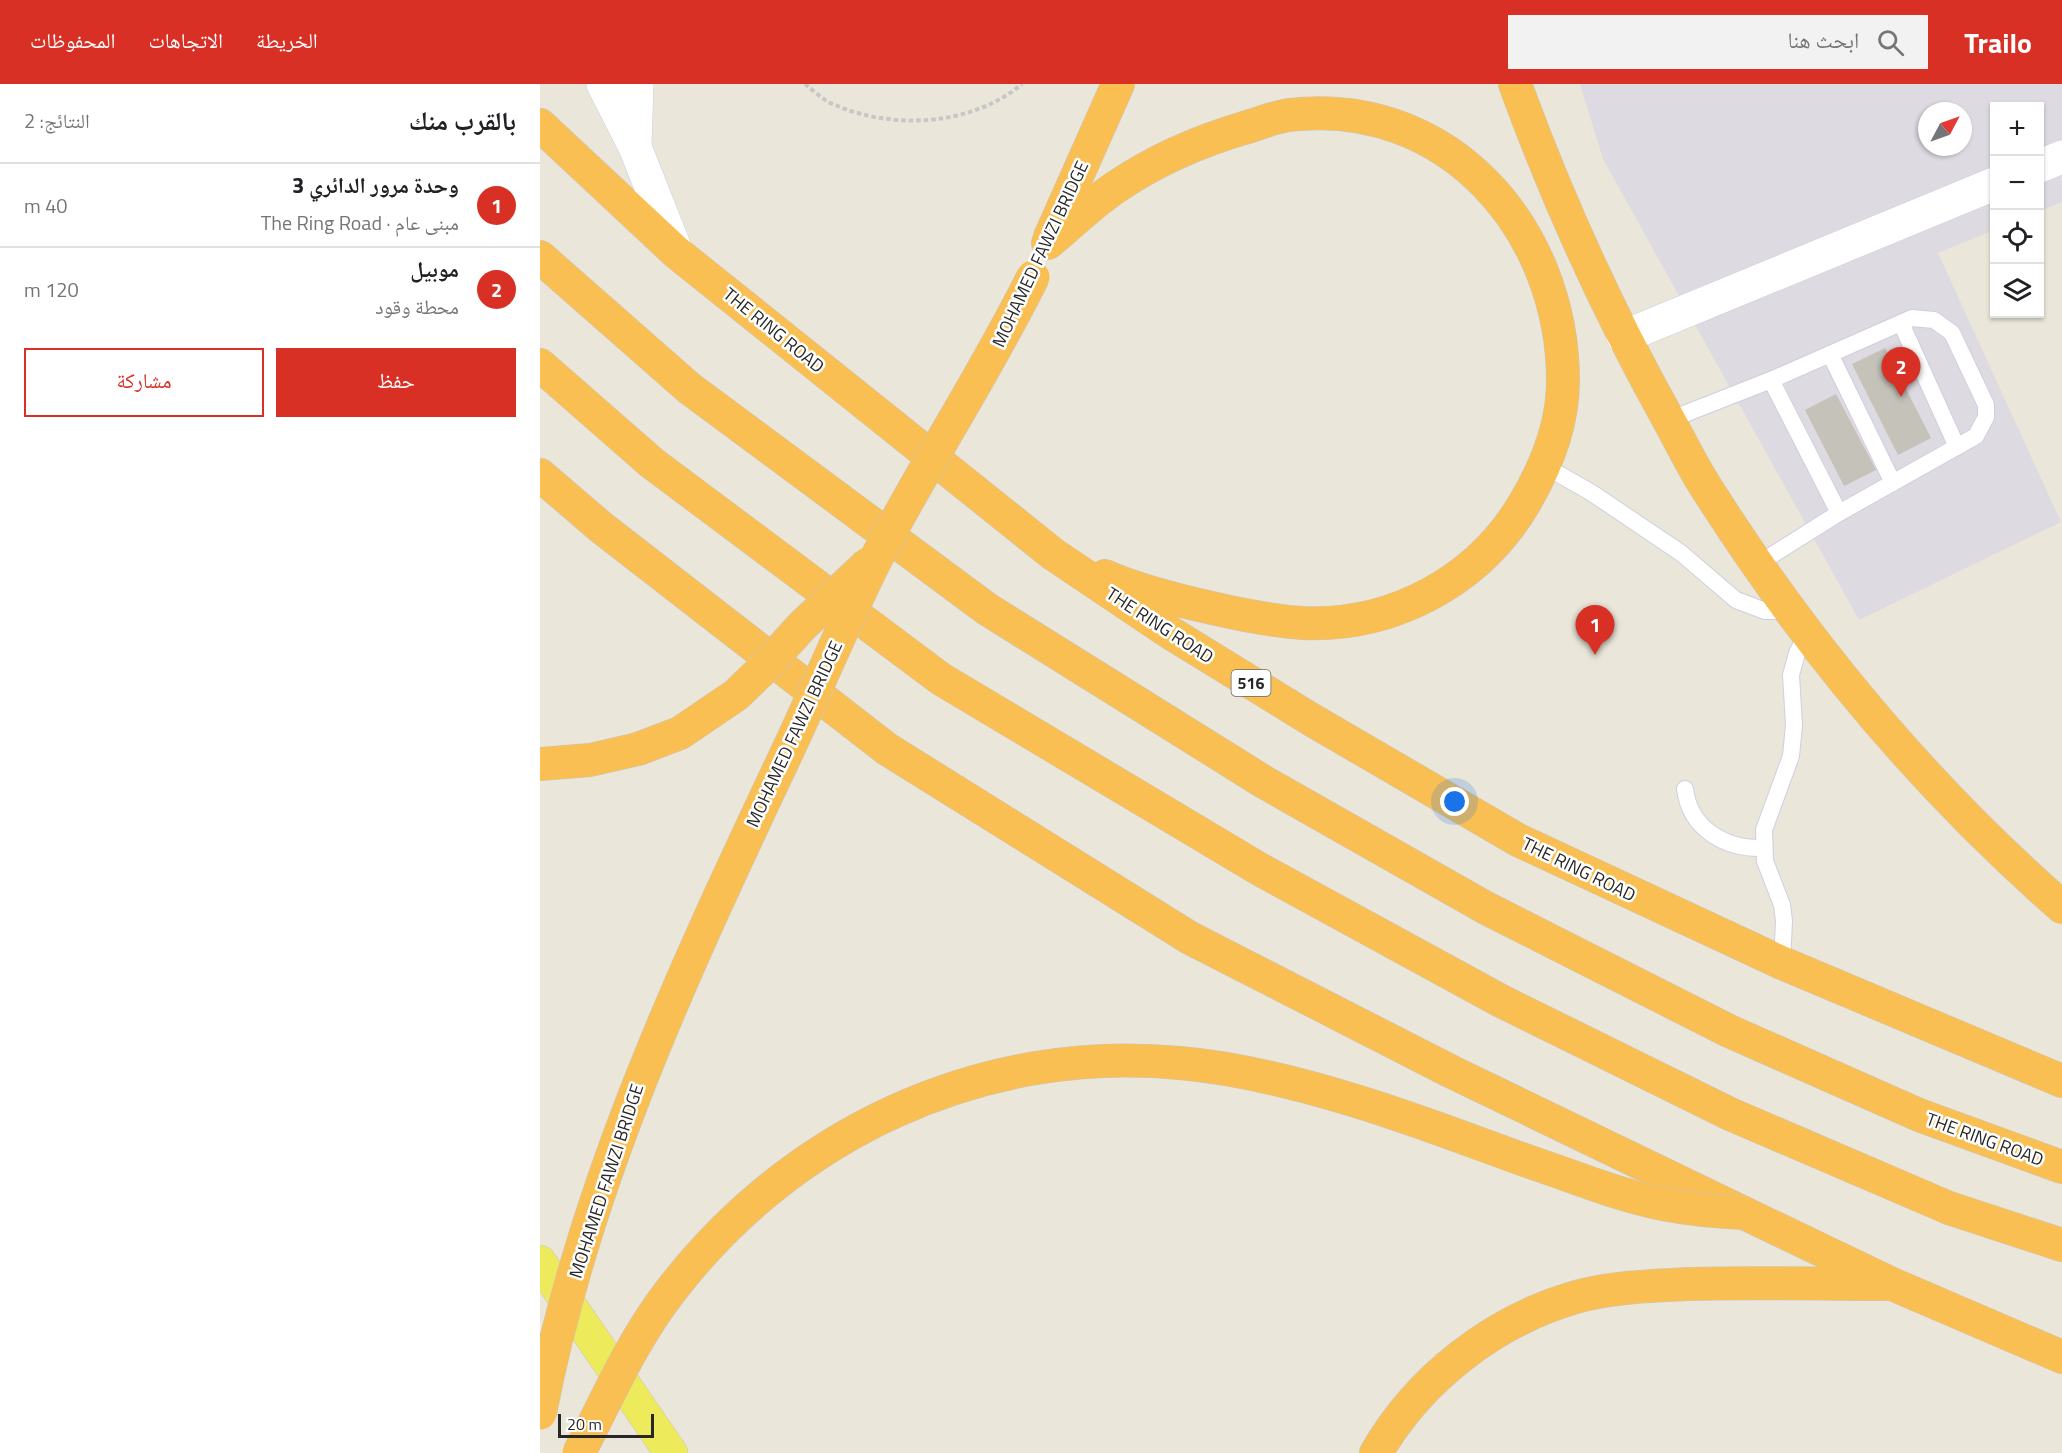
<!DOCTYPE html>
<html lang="ar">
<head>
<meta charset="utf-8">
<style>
	:root { --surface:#fff; --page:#f2f2f2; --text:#202124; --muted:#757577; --line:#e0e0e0; --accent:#d93025 }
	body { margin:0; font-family:"Titillium Web","Noto Naskh Arabic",sans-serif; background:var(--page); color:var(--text); direction:rtl }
	.controls { position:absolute; right:18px; top:18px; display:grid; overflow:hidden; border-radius:0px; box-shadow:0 2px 4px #0004 }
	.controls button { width:54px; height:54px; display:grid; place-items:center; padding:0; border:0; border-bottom:2px solid var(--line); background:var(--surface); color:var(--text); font:30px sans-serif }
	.compass { position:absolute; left:1378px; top:18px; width:54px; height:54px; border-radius:50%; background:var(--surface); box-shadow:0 2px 4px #0004; rotate:49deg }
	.scale { position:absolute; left:18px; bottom:15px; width:96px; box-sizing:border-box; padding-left:6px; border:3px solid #272727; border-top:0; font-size:16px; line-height:21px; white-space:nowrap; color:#272727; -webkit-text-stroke:4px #fff; paint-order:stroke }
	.you { position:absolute; left:915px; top:718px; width:21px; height:21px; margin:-15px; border:4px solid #fff; border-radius:50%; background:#1a73e8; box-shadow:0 0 0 9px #1a73e833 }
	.badge { display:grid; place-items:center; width:39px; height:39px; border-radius:50%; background:var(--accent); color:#fff; font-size:20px; font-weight:700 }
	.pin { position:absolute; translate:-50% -50px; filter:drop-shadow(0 2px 3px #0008) }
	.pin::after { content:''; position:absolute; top:32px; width:21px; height:18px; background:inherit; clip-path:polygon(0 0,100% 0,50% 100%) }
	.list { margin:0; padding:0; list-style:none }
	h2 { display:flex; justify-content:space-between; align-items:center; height:78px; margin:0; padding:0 24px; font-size:26px }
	h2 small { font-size:20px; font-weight:400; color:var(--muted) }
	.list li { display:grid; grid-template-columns:39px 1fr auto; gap:18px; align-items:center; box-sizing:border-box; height:84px; padding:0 24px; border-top:2px solid var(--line) }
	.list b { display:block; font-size:22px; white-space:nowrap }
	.list p { margin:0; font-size:20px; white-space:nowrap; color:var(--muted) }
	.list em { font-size:20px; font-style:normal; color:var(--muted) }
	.actions { display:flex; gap:12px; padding:18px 24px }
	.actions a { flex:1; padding:14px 0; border:2px solid var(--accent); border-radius:0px; text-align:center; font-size:21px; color:var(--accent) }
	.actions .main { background:var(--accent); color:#fff }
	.icon { flex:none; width:33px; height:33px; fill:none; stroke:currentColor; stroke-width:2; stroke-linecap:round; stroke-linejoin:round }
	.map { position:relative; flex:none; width:1522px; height:1369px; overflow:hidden; direction:ltr }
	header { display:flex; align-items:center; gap:36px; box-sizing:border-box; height:84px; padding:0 30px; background:var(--accent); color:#fff }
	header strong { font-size:28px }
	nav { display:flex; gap:33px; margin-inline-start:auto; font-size:21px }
	.search { width:420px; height:54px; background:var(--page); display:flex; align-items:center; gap:15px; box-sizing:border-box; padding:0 21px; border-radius:0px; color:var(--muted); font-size:22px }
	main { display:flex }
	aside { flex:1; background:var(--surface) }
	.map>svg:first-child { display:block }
	.industrial { fill:#dedae2; fill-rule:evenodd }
	.building { fill:#c5c2b9 }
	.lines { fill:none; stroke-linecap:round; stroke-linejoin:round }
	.lane-casing { stroke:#cfcee0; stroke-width:18 }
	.street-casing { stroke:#cfcee0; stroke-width:34 }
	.primary-casing { stroke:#c7c7c7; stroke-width:34 }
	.highway-casing { stroke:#c7c7c7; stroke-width:34 }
	.path { stroke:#c7c7c7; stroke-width:4; stroke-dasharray:4.5 3; stroke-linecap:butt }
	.lane { stroke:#fff; stroke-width:16 }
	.street { stroke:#fff; stroke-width:33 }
	.primary { stroke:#edea5b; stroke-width:33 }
	.highway { stroke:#fabf53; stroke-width:33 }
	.highway-bridge-casing { stroke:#c7c7c7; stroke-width:34; stroke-linecap:butt }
	.highway-bridge { stroke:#fabf53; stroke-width:33 }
	.labels { text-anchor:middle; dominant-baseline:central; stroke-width:5; stroke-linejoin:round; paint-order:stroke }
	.shield { fill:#fff; stroke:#686868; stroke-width:1.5 }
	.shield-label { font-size:16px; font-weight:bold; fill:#272727 }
	.street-label { font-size:18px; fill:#272727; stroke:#fff }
</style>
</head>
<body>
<header>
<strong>Trailo</strong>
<div class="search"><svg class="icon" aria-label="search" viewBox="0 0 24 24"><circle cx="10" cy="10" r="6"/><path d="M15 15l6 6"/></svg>ابحث هنا</div>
<nav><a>الخريطة</a><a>الاتجاهات</a><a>المحفوظات</a></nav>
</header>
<main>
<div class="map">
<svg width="1522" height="1369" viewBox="0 0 1522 1369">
	<rect width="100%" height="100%" fill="#eae6d9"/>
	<path class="industrial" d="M1040,0H1522V118L1500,127V22H1454V146L1398,169L1521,438L1319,536L1063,75ZM1387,27H1423V63H1387Z"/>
	<g class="building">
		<path d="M1345,264L1391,354L1358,371L1312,280Z"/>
		<path d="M1296,310L1336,386L1304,402L1265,326Z"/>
	</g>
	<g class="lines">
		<defs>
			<g id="lane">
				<path d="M1361,239L1417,363"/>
				<path d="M1290,270L1353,399"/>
				<path d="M1231,296L1299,429"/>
				<path d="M1129,336L1231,296L1372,234L1394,236L1412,249L1446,321V333L1436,352L1299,429L1218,480"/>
				<path d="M1003,381L1052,409L1141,469L1196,516L1225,527H1251"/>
				<path d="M1145,705C1150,745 1185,765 1223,764"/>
				<path d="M1242,879L1244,837L1242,821L1225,777L1224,746L1251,672L1254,641L1251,591L1257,569L1268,548"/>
			</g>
			<g id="street">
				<path d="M63,0L95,63L137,169"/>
				<path d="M95,61L97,0"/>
				<path d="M1500,82L1522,73"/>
				<path d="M1083,253L1454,100"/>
			</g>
			<path id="primary" d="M0,1178L131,1369"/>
			<g id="highway">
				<path d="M975,0C1017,115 1068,227 1127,333C1141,358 1153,384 1169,408C1267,562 1385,703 1522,823"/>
				<path d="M0,41L137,169L513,470L629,548L772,636L978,756L1242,879L1522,997"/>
				<path d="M510,153L578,0"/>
				<path d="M508,159C531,140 554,117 579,101C618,75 660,57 704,44C719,40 734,33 749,31C908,12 1023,145 1023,297C1023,341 1006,383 984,420C938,497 853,543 763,539C733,537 702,531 672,524C636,516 599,507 565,492"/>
				<path d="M0,173L149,304L447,525L724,698L946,824L1189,947L1379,1031L1522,1083"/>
				<path d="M0,281L112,379L401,595L721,786L961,917L1190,1030L1409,1124L1522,1161"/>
				<path d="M0,391L62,444L347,665L650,854L912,988L1204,1129L1352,1200L1522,1273"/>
				<path d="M0,680L50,676L98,665"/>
				<path d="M836,1369C879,1295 953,1237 1036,1213C1072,1203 1111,1202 1148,1200C1213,1198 1278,1200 1344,1200"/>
			</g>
		</defs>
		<use href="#lane" class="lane-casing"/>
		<use href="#street" class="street-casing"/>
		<use href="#primary" class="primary-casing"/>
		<use href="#highway" class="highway-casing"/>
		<path class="path" d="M265,0C274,7 284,17 295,21C353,46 432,42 482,0"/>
		<use href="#lane" class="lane"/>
		<use href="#street" class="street"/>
		<use href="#primary" class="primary"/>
		<use href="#highway" class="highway"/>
		<defs>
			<g id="highway-bridge">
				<path d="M98,665L140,649L196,611L222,586L262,542L328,480"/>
				<path d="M0,1329C45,1095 148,878 249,664C279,600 306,534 338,471C387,377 446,288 493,193"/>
				<path d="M39,1369C67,1315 92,1257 129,1209C250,1050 440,960 640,979C696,984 753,998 806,1014C878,1035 948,1064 1019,1088C1053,1100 1087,1113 1123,1120C1149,1125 1177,1128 1204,1129"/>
			</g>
		</defs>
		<use href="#highway-bridge" class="highway-bridge-casing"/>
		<use href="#highway-bridge" class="highway-bridge"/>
	</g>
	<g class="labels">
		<rect class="shield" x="691.5" y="586" width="39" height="26" rx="4.5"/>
		<g class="shield-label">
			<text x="711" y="599">516</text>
		</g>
		<g class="street-label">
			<text transform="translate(500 170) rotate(-65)">MOHAMED FAWZI BRIDGE</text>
			<text transform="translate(234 246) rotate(39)">THE RING ROAD</text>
			<text transform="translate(620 541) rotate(33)">THE RING ROAD</text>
			<text transform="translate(254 650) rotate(-65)">MOHAMED FAWZI BRIDGE</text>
			<text transform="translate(1039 785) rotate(26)">THE RING ROAD</text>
			<text transform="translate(1445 1055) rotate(20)">THE RING ROAD</text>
			<text transform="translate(66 1097) rotate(-72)">MOHAMED FAWZI BRIDGE</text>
		</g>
	</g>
</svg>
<div class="controls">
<button>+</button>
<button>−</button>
<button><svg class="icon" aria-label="locate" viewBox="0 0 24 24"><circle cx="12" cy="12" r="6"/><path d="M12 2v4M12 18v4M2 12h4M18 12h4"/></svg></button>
<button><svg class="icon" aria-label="layers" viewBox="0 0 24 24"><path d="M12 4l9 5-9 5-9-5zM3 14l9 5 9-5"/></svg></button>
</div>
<svg class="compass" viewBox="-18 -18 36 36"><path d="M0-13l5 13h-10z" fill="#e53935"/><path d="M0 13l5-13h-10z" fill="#757577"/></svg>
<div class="scale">20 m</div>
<div class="you"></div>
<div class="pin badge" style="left:1055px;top:571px">1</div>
<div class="pin badge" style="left:1361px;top:313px">2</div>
</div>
<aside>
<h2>بالقرب منك<small>النتائج: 2</small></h2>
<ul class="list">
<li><span class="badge">1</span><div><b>وحدة مرور الدائري 3</b><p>مبنى عام · The Ring Road</p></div><em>40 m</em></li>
<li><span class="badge">2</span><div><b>موبيل</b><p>محطة وقود</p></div><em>120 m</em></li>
</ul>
<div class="actions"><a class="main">حفظ</a><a>مشاركة</a></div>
</aside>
</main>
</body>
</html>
